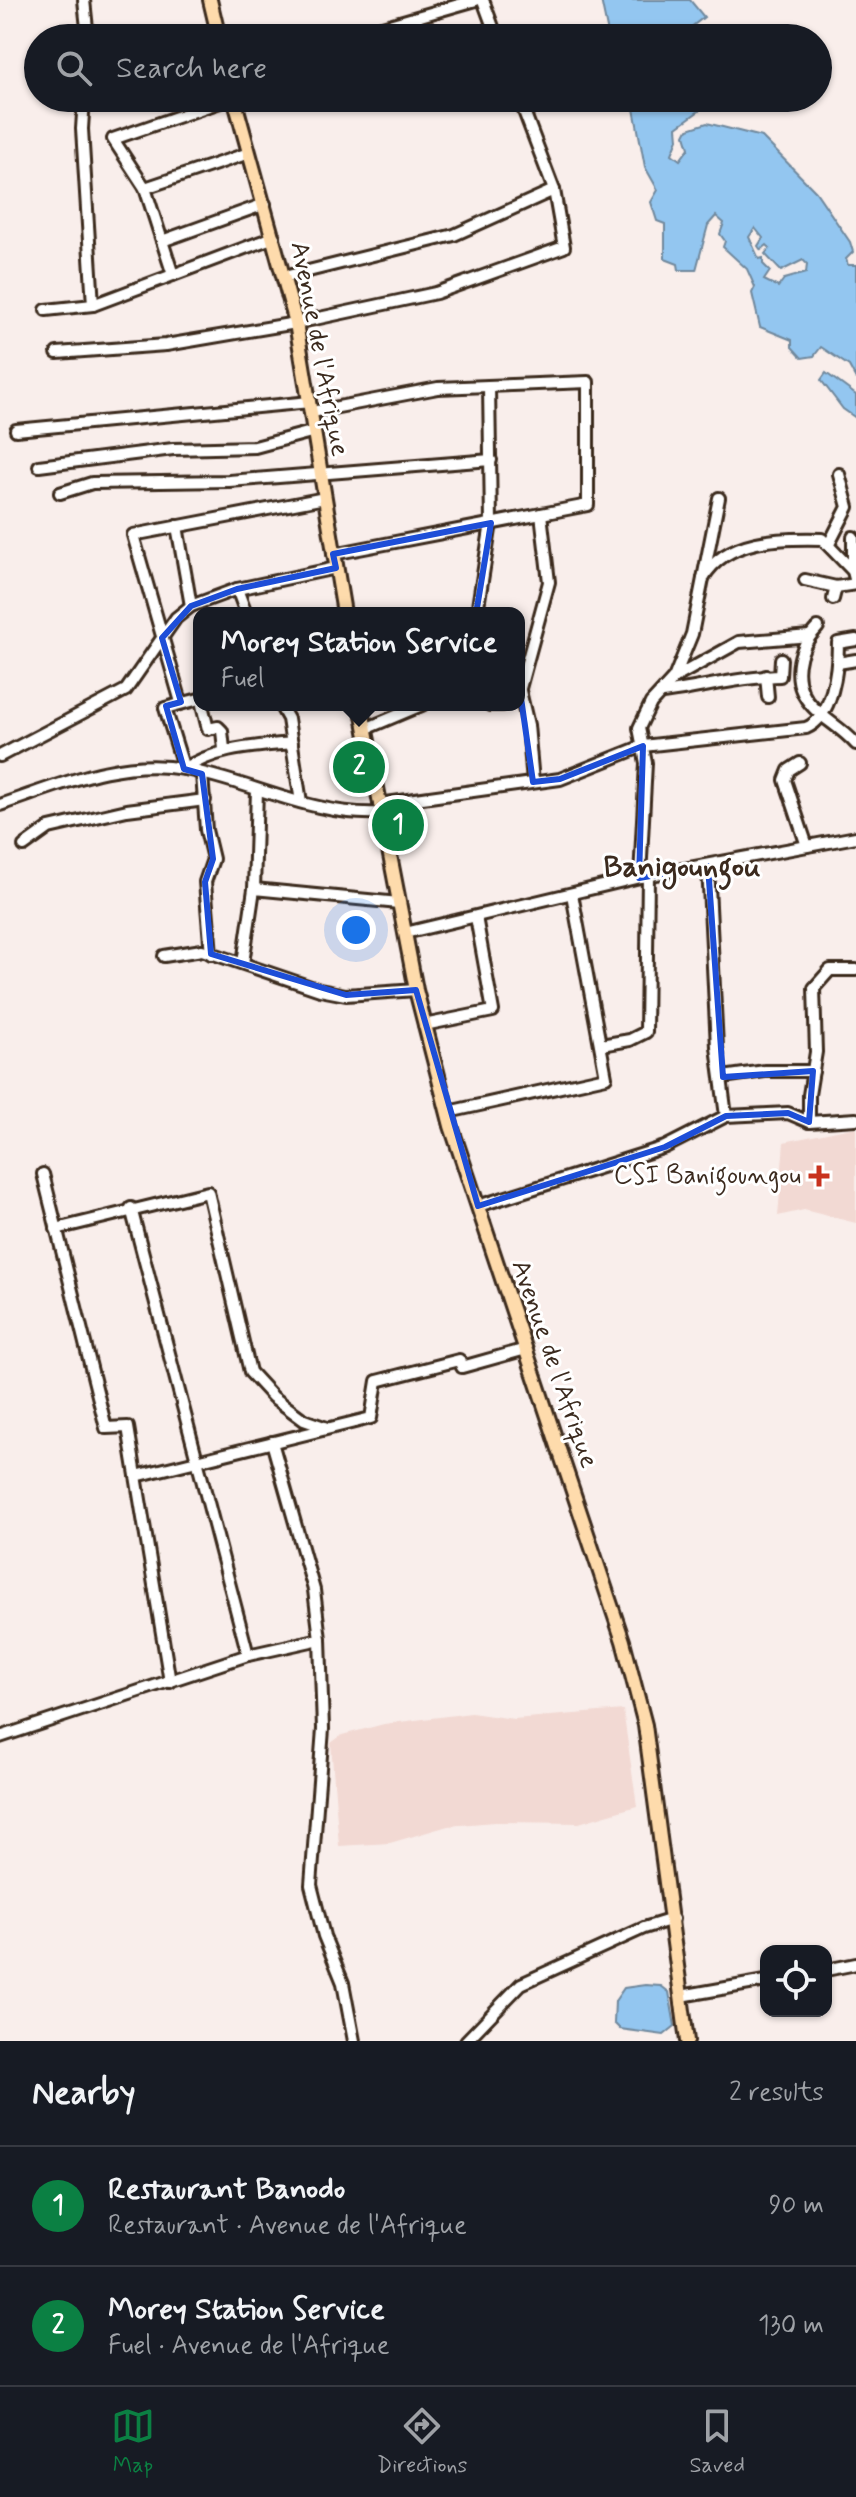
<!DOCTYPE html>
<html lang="en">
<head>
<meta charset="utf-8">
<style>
	:root { --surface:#171b24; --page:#242831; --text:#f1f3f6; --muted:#9ea1a6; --line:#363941; --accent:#0b8043 }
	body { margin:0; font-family:Mynerve,sans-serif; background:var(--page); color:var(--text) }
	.controls { position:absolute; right:24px; bottom:24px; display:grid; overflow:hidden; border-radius:16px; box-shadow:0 2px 6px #0004 }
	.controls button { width:72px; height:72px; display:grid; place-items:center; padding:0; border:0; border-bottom:2px solid var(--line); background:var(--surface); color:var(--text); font:40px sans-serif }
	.you { position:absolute; left:356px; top:930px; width:28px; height:28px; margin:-20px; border:6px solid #fff; border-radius:50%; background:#1a73e8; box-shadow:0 0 0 12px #1a73e833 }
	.badge { display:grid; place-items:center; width:52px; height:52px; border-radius:50%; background:var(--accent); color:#fff; font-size:26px; font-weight:700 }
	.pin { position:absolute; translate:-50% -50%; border:4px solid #fff; box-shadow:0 2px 8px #0006 }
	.popup { position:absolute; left:193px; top:607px; width:332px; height:104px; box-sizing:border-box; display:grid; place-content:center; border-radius:16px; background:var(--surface); filter:drop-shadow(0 2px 6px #0005); font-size:26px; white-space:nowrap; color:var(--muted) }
	.popup b { font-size:30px; color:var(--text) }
	.popup::after { content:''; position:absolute; left:50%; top:100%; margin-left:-16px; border:16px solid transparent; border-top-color:var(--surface) }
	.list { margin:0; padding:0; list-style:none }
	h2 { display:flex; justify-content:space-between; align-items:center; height:104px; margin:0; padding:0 32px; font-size:34px }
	h2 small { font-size:26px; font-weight:400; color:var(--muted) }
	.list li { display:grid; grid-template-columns:52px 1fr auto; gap:24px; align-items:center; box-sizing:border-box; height:120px; padding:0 32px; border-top:2px solid var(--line) }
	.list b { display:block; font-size:30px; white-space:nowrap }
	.list p { margin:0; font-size:26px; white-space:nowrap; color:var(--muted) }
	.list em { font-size:26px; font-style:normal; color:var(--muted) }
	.icon { flex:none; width:44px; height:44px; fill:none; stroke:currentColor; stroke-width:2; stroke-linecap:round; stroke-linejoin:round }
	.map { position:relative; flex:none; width:856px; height:2041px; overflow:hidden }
	.search { position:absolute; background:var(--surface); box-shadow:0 2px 6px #0004; left:24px; right:24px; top:24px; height:88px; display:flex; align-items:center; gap:20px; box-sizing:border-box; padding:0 28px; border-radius:44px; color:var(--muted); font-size:30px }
	.sheet { height:344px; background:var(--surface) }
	nav { display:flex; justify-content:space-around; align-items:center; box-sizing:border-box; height:112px; border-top:2px solid var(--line); background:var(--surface); font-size:22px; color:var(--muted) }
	nav a { display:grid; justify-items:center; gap:4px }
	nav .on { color:var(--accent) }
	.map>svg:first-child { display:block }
	.built { fill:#f2d9d3 }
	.water { fill:#93c6f0; stroke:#70889c; stroke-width:2; fill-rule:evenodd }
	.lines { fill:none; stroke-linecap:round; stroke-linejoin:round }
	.minor-casing { stroke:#3b2a1e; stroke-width:16 }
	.major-casing { stroke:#3b2a1e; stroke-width:18 }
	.minor { stroke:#fff; stroke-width:10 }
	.major { stroke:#fedbac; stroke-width:12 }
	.marked { fill:none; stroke:#1d4ed8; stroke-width:6; stroke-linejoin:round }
	.poi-dot { fill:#c8321e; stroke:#fff; stroke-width:3 }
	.labels { text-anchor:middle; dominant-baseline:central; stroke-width:6; stroke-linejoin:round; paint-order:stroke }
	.street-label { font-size:26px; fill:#3b2a1e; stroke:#fff }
	.poi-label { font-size:26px; fill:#3b2a1e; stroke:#fff; text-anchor:end }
	.quarter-label { font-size:30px; font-weight:bold; fill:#3b2a1e; stroke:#fff }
</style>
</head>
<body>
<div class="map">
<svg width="856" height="2041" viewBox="0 0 856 2041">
	<rect width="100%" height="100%" fill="#f9eeeb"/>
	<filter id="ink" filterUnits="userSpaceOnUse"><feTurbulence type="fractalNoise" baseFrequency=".0125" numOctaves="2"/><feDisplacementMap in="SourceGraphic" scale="16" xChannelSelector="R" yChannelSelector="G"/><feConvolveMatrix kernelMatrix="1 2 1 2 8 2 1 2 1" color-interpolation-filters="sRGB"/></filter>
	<g filter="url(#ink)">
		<g class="built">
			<path d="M856,1127V1223L804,1210L778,1216L784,1142Z"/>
			<path d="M623,1710L637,1806L579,1823L494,1822L448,1826L390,1843L339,1846L331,1743L342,1735L384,1724L471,1713L514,1719Z"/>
		</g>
		<g class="water">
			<path d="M601,0H690L704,17L690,28L695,36L707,38H609Z"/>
			<path d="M632,98H708L699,111L677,127L678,139L672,154L680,160L689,148L685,135L688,129L707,123L762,137L816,192L850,242L853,252L846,259L848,265H856V379L849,366L821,347L814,356L802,358L792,347V340L760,327L752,293L755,287L747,269L723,247L725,241L720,234L724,223L716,216L708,225L696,270H679L678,264L665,259V224L657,221L651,202L658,190L645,167ZM755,228L763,238L758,246L761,250L767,245L770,248L765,254L781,271L803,260L807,264L806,273L784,279L778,287L764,280L770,271L763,264V258L759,259L749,237Z"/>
			<path d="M826,373L856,395V418L843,409L821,380Z"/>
			<path d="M645,1985L661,1986L669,1992L675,2026L664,2035L620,2029L614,2023L615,2001L624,1988Z"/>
		</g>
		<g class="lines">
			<defs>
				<g id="minor">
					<path d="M84,0L88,38"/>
					<path d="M483,0L497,38"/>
					<path d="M344,38L476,0"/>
					<path d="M84,98L82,129L93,305"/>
					<path d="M145,188L249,153"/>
					<path d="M162,241L265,204"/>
					<path d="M173,275L145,188L113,139L232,98"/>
					<path d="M284,277L454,235L554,190"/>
					<path d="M46,310L93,305L274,237"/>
					<path d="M57,353L166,345L296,323L436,293L564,247L554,190L519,98"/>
					<path d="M312,412L438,388L588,382V505L333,554"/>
					<path d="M16,430L310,402"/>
					<path d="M39,466L173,449L255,447L315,431"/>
					<path d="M60,493L92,483L229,481L491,460"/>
					<path d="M177,526L191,606"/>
					<path d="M853,537V571"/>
					<path d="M829,544L848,507L839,474"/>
					<path d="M703,578C726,538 781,538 822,539L853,571L856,583"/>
					<path d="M805,580L836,587L856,584"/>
					<path d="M237,589L246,613"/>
					<path d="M833,599L836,587"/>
					<path d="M477,613L491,523L489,386"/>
					<path d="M818,627C797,648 789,683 813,707C825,720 842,728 856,744"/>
					<path d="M838,663L856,660"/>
					<path d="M766,676L768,697"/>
					<path d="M674,678L739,642L810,636"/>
					<path d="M520,691L528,725L533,782"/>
					<path d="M519,692L549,582L541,514"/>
					<path d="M662,693C702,688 740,677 780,676L781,659"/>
					<path d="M199,699L165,708L184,769C218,747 253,747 292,743"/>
					<path d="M181,702L133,535L325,498"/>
					<path d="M202,705L208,729L218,727L222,731L224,749"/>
					<path d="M280,705L288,719L301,802"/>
					<path d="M490,705H502"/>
					<path d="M365,729L422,705"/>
					<path d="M0,756L126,690L176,618L191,606L237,589L336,568"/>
					<path d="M800,763L789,770L785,780L807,846"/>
					<path d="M202,774L206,830L213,859L205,882L211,954"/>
					<path d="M379,804L560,779L643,746L806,728C833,717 838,668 838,643L856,640"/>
					<path d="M0,805C60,785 120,757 184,769C250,781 313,817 381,813"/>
					<path d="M24,846L49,828L127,810L205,800"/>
					<path d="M708,866L717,1047L726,1116"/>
					<path d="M640,877L646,763L639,728L651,703L674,678L692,634L719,498"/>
					<path d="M254,889L399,903"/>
					<path d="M405,933L640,877L856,837"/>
					<path d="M164,956L202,950L320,990L346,995L416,990"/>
					<path d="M243,963L254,889L257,790"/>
					<path d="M424,1025L493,1011L476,917"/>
					<path d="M601,1045L630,1040L646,1032L648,876"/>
					<path d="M723,1077L765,1071H813"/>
					<path d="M448,1112L606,1077L572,894"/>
					<path d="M809,1122V1095L816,1052L814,988L830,970H856"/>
					<path d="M43,1174L106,1428L128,1427L170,1682"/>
					<path d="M478,1206L665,1147L726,1116L788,1113L809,1122L856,1119"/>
					<path d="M131,1208L248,1655"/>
					<path d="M56,1229L208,1192L250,1372L273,1397L304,1420L327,1428"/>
					<path d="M272,1442L314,1590L320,1639L323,1729L311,1885L324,1936L343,1983L354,2041"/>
					<path d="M136,1476L371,1418L377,1381L459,1360L462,1367L526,1349"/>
					<path d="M0,1737L248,1655L320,1639"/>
					<path d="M826,1970L856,1964"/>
					<path d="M681,1996L766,1981"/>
					<path d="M466,2041L521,1984L644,1928L673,1919"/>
				</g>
				<g id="major">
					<path d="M210,0L219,38"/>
					<path d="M234,98L296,323L344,613"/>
					<path d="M361,705L416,990L451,1126L623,1641L645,1725L687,2041"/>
				</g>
			</defs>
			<use href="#minor" class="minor-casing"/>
			<use href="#major" class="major-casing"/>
			<use href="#minor" class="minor"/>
			<use href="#major" class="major"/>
		</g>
	</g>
	<path class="marked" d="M491,523L475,620L442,702L501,706L520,691L533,782L560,779L643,746L639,878L708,866L723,1077L813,1071L809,1122L788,1113L726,1116L665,1147L478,1206L416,990L346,995L211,954L205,882L213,859L202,774L184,769L166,706L181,702L162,638L191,606L237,589L336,568L333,554Z"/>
	<path class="poi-dot" d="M815 1164h8v8h8v8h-8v8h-8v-8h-8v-8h8z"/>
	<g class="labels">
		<g class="street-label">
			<text transform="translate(319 349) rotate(79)">Avenue de l'Afrique</text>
			<text transform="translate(554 1364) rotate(71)">Avenue de l'Afrique</text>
		</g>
		<g class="poi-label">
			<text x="801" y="1176">CSI Banigoungou</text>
		</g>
		<g class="quarter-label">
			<text x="682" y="867">Banigoungou</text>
		</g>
	</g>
</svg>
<div class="controls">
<button><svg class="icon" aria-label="locate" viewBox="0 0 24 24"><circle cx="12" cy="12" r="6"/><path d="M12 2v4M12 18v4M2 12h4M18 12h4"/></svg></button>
</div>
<div class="you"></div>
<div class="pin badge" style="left:398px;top:825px">1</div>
<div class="pin badge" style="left:359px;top:767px">2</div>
<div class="popup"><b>Morey Station Service</b>Fuel</div>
<div class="search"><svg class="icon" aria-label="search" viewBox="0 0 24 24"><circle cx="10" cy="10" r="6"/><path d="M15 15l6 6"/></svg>Search here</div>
</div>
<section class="sheet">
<h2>Nearby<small>2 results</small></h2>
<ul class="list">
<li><span class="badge">1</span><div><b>Restaurant Banodo</b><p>Restaurant · Avenue de l'Afrique</p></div><em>90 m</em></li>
<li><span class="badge">2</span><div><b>Morey Station Service</b><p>Fuel · Avenue de l'Afrique</p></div><em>130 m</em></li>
</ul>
</section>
<nav>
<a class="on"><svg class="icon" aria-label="map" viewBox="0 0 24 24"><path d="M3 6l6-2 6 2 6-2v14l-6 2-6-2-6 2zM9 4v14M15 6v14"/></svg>Map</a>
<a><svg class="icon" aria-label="directions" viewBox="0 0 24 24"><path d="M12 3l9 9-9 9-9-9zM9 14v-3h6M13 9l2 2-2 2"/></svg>Directions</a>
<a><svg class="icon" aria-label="saved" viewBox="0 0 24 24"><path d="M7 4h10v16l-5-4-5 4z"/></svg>Saved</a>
</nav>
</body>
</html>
